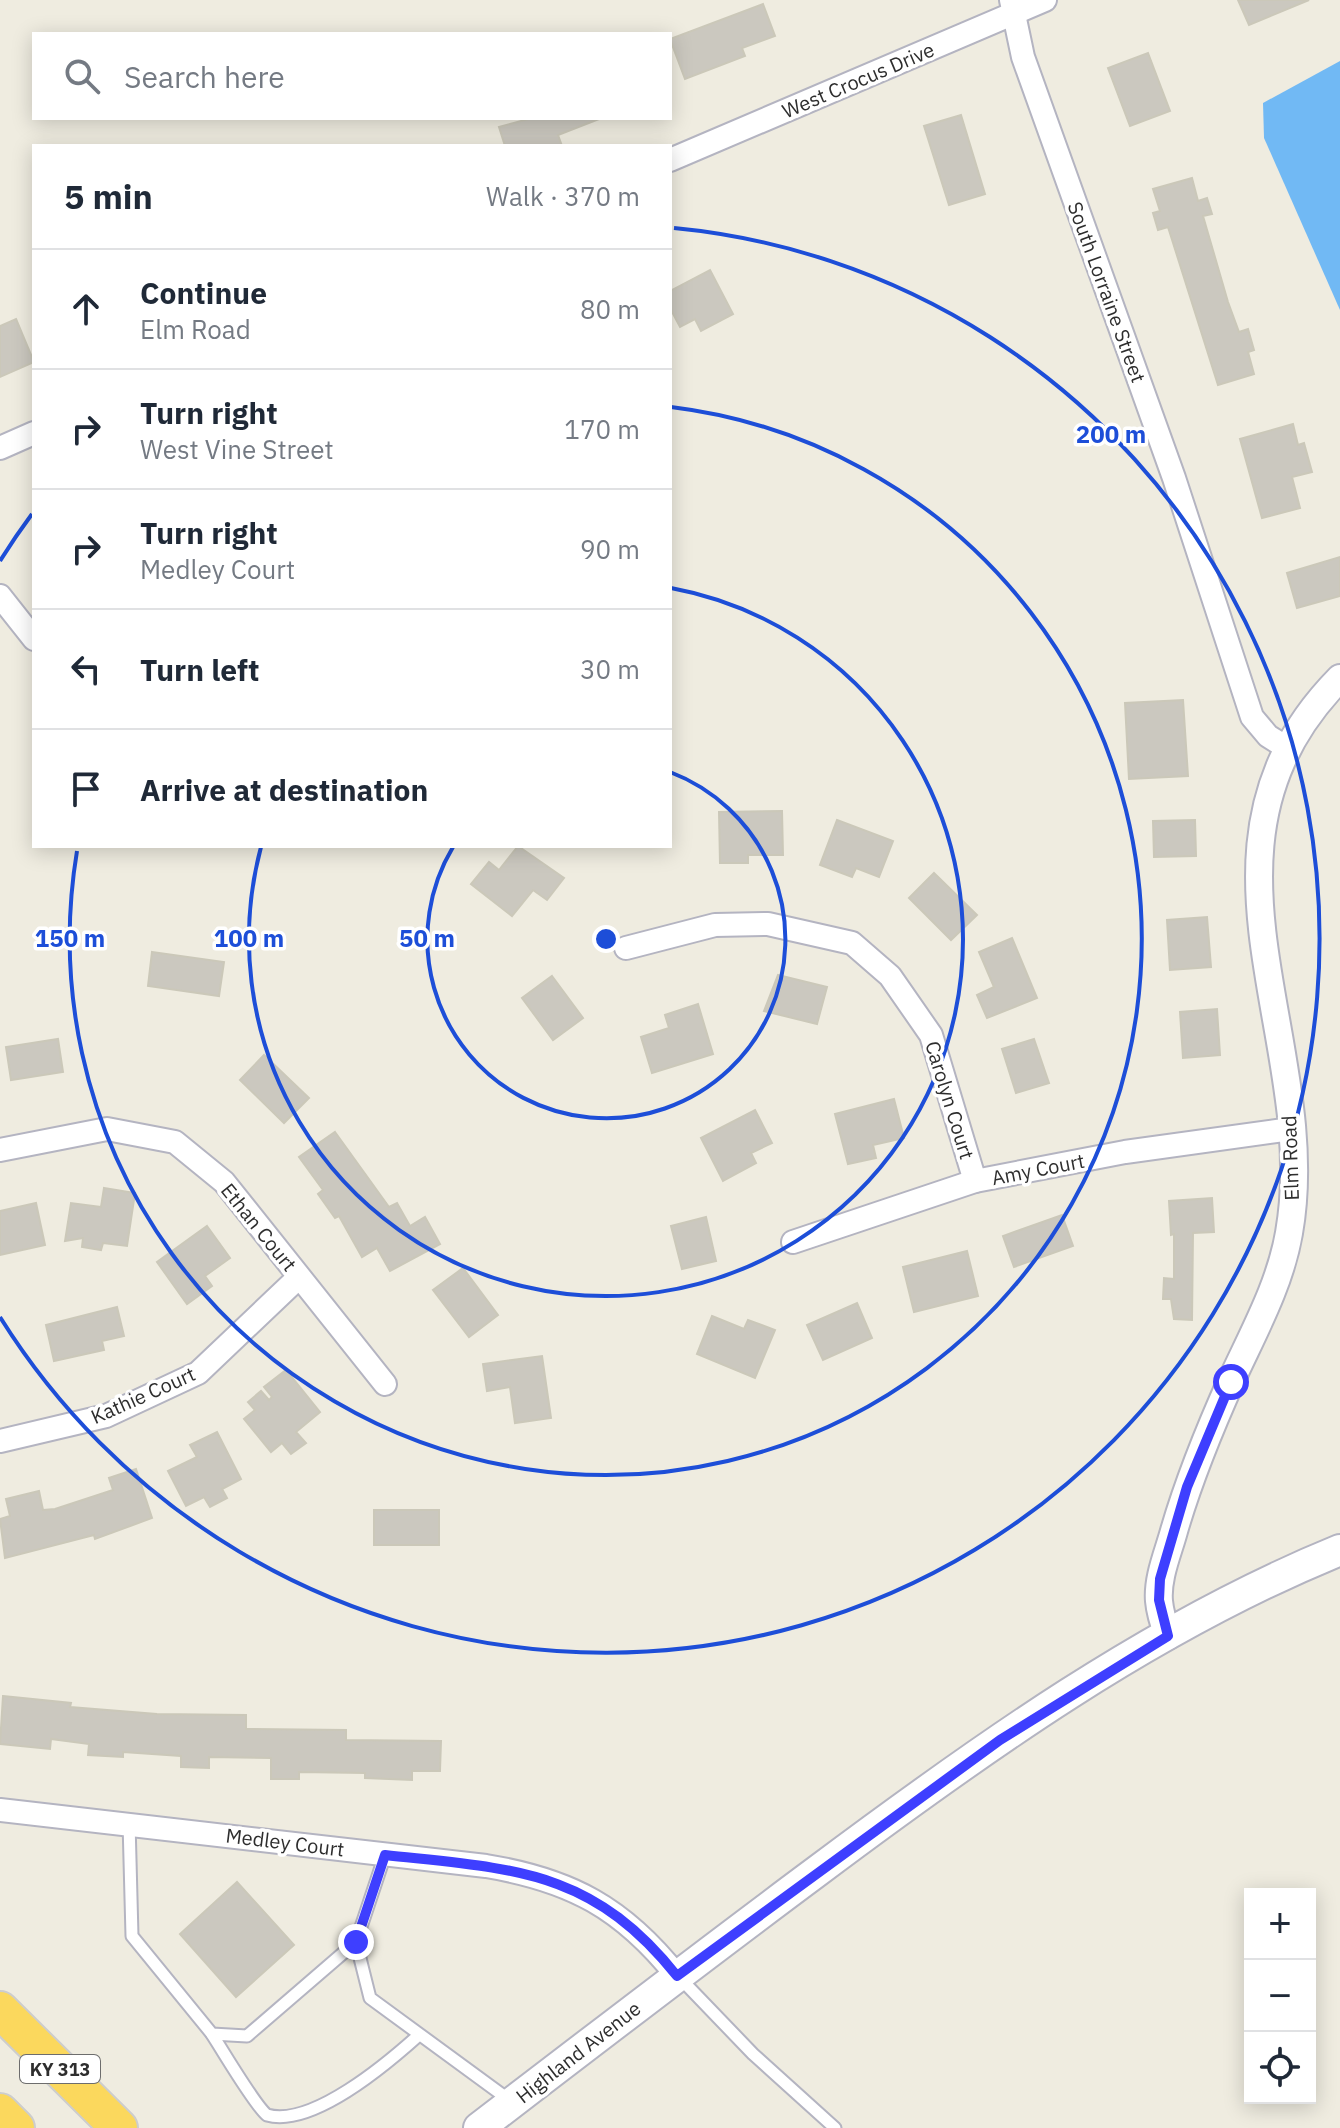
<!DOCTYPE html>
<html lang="en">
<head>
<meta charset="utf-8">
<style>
	:root { --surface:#fff; --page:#f6f6f7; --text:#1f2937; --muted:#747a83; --line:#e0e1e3 }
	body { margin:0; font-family:"IBM Plex Sans",sans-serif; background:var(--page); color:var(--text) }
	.controls { position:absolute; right:24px; bottom:24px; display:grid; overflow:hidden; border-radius:0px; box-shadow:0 4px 20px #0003 }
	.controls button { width:72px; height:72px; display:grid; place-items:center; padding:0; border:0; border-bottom:2px solid var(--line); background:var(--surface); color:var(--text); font:40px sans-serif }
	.stop { position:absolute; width:24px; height:24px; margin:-18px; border:6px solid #3e3fff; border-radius:50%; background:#fff }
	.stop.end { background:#3e3fff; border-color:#fff; box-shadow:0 2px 8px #0008 }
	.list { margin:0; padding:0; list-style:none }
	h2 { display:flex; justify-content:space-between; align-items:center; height:104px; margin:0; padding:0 32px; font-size:34px }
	h2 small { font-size:26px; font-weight:400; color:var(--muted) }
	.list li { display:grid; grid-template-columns:52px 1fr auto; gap:24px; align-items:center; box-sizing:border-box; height:120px; padding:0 32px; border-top:2px solid var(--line) }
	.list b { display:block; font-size:30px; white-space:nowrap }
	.list p { margin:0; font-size:26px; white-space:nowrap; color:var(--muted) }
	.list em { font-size:26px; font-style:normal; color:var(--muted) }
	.icon { flex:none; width:44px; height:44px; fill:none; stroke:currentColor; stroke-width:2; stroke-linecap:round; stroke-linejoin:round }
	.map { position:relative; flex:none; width:1340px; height:2128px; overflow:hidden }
	.search { position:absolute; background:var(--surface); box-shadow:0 4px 20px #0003; left:32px; top:32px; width:640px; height:88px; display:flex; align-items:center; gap:20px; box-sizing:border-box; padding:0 28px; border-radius:0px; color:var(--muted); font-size:30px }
	.panel { position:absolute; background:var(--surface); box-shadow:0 4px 20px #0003; left:32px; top:144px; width:640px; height:704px; border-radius:0px }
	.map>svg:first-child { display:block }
	.water { fill:#71b9f4 }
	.building { fill:#cbc8bf; stroke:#cbc8b9; stroke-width:2 }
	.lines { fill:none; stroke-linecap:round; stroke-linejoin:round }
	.service-casing { stroke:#b4b4c1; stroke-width:15 }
	.minor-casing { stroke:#b4b4c1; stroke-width:26 }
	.tertiary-casing { stroke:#b4b4c1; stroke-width:30 }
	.secondary-casing { stroke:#b4b4c1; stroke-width:34 }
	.trunk-casing { stroke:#cdcdcd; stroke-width:40 }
	.service { stroke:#fff; stroke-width:11 }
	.minor { stroke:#fff; stroke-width:22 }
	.tertiary { stroke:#fff; stroke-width:26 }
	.secondary { stroke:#fff; stroke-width:30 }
	.trunk { stroke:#fbd85d; stroke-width:36 }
	.route { stroke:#3e3fff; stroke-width:10 }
	.ring { fill:none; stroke:#1d4ed8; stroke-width:4 }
	.labels { text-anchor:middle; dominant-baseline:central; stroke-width:7; stroke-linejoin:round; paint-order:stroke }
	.shield { fill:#fff; stroke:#6d6d6d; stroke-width:2 }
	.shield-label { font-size:18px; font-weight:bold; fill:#2e2e2e }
	.street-label { font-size:20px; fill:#2e2e2e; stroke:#fff }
	.centre { fill:#1d4ed8; stroke:#fff; stroke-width:4 }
	.ring-label { font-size:24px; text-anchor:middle; font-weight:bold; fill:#1d4ed8; stroke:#fff; stroke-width:7; stroke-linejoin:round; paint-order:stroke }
</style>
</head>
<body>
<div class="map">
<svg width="1340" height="2128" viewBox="0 0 1340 2128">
	<rect width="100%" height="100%" fill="#efece0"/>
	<path class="water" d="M1340,61V310L1264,138L1263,103Z"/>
	<g class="building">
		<path d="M1238,0H1309L1249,25Z"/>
		<path d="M763,4L775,36L742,48L745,56L685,79L670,39Z"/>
		<path d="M1148,53L1170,111L1130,126L1108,68Z"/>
		<path d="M961,115L985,194L949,205L924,126Z"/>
		<path d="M532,118H599V119L558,135L562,146H505L499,127Z"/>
		<path d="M1192,178L1198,201L1207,198L1212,214L1203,216L1228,302L1239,332L1248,329L1254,350L1248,352L1254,374L1218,385L1168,227L1158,230L1153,213L1160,211L1153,189Z"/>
		<path d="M710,270L733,314L701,331L695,319L680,327L670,308V291Z"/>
		<path d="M16,319L34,362L0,377V326Z"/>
		<path d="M1293,424L1298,445L1304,443L1312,472L1292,477L1300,508L1262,518L1240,439Z"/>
		<path d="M1340,557V596L1297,608L1287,573Z"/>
		<path d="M1183,700L1188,776L1129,779L1125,703Z"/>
		<path d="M782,811L783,855H748V863H720L719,812Z"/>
		<path d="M837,820L893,841L879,877L856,868L852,877L820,865Z"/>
		<path d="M1195,820L1196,856L1154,857L1153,821Z"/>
		<path d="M518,846L564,878L547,900L533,890L512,916L471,884L489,862L499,870Z"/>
		<path d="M934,873L977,915L951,940L909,898Z"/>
		<path d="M1207,917L1211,967L1170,970L1167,920Z"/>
		<path d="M1012,938L1037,998L987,1018L977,995L994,987L979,952Z"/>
		<path d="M152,952L224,962L219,996L148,986Z"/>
		<path d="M778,975L827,987L817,1024L764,1011Z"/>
		<path d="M552,976L583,1018L553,1040L522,998Z"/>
		<path d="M698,1004L713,1054L652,1073L641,1037L669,1028L665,1015Z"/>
		<path d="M1217,1009L1220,1055L1183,1058L1180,1012Z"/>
		<path d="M58,1039L63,1072L11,1080L6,1047Z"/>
		<path d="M1034,1039L1049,1083L1016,1093L1002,1049Z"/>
		<path d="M264,1055L309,1098L284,1123L240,1080Z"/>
		<path d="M894,1099L904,1138L873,1145L876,1158L848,1164L835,1114Z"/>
		<path d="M755,1110L772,1143L751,1153L756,1163L723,1181L701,1138Z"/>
		<path d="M335,1132L389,1207L397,1203L410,1226L425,1217L440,1244L390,1271L377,1248L362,1257L339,1216L335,1218L318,1194L323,1190L299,1157Z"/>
		<path d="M104,1188L135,1193L127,1246L103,1243L101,1250L82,1247L83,1238L65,1241L71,1203L101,1207Z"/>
		<path d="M1212,1198L1214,1232L1193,1233L1192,1320L1174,1319L1171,1299H1163L1164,1278L1174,1279V1234L1171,1235L1169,1201Z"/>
		<path d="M36,1203L45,1245L0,1255V1211Z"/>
		<path d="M1062,1215L1073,1246L1014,1267L1003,1236Z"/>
		<path d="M706,1217L716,1261L682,1269L671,1226Z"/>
		<path d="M207,1226L230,1258L205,1276L212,1286L187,1304L157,1262Z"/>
		<path d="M967,1251L978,1296L914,1312L903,1267Z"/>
		<path d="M463,1268L498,1315L469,1337L433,1290Z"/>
		<path d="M857,1303L872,1338L823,1360L807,1325Z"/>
		<path d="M117,1307L124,1336L102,1341L104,1350L54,1361L46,1325Z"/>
		<path d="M712,1316L744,1329L748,1320L775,1330L755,1378L697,1354Z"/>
		<path d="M542,1356L551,1418L515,1423L510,1387L487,1391L483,1364Z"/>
		<path d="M286,1370L320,1412L296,1432L306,1443L291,1454L282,1443L271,1452L244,1419L255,1410L248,1402L261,1391L269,1400L272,1397L264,1387Z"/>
		<path d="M217,1432L241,1479L222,1489L227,1498L210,1507L204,1497L186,1506L168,1471L197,1457L190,1445Z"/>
		<path d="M136,1469L152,1518L95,1539L94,1535L5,1558L0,1519L10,1516L6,1499L39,1491L43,1510L55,1509L113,1490L109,1478Z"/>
		<rect x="374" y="1510" width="65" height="35"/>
		<path d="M3,1696L71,1703L70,1707L157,1714L246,1715V1729L346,1730V1740L441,1741L440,1771H412V1780L365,1778V1773L299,1772V1779H271V1758L209,1757V1768L181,1767V1756L123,1752V1757L88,1755L89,1744L51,1739L50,1749L0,1744Z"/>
		<path d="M237,1882L294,1945L236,1997L180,1934Z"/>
	</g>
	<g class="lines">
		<defs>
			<g id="service">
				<path d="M129,1822L132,1936L212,2034L247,2036L356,1942"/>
				<path d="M385,1855L356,1942L370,1998L512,2102"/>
				<path d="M678,1976L753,2054L835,2128"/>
				<path d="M212,2034C222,2050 256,2107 267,2115C312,2128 389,2062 419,2035"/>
			</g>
			<g id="minor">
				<path d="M1011,0L1023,57L1174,478L1252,717L1268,736L1289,749"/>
				<path d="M670,160L1045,0"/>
				<path d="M0,448L34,433"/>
				<path d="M0,596L34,639"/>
				<path d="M626,948L715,925L768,924L852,943L890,976L931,1035L975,1181"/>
				<path d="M0,1150L107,1129L175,1142L224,1182L385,1384"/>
				<path d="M793,1242L975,1181L1125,1152L1291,1129"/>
				<path d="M0,1441L106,1416L198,1373L299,1277"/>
				<path d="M0,1810L486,1866C571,1880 623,1908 677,1976"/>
			</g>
			<path id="tertiary" d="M1168,1636C1164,1625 1160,1613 1159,1601C1157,1578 1168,1553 1174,1531C1189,1479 1210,1428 1232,1379C1254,1331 1280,1285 1289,1233C1323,1041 1172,848 1340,678"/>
			<path id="secondary" d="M479,2128C591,2042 703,1956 816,1872C979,1750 1151,1627 1340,1550"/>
			<g id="trunk">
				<path d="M0,2010L119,2128"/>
				<path d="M0,2112L16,2128"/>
			</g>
		</defs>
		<use href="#service" class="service-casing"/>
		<use href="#minor" class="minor-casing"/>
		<use href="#tertiary" class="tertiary-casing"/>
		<use href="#secondary" class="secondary-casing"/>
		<use href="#trunk" class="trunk-casing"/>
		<use href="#service" class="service"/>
		<use href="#minor" class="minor"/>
		<use href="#tertiary" class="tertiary"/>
		<use href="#secondary" class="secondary"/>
		<use href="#trunk" class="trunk"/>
	</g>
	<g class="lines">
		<path class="route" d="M356,1942L385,1855C512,1869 591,1868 677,1976L1000,1740L1168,1636L1159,1600L1160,1579L1187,1487L1231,1382"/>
	</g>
	<g class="ring">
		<path d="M670 772A179 179 0 1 1 453 847"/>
		<path d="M671 588A357 357 0 1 1 261 847"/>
		<path d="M671 407A536 536 0 1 1 77 851"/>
		<path d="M0 561A714 714 0 0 1 32 514M674 228A714 714 0 1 1 0 1317"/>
	</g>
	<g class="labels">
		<rect class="shield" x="20" y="2055" width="80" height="28" rx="6"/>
		<g class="shield-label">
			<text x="60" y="2069">KY 313</text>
		</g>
		<g class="street-label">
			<text transform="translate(858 80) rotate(-23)">West Crocus Drive</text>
			<text transform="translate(1107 292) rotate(70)">South Lorraine Street</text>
			<text transform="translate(950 1100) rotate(73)">Carolyn Court</text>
			<text transform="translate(1290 1158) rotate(-92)">Elm Road</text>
			<text transform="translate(1038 1169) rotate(-11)">Amy Court</text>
			<text transform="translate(259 1227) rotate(51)">Ethan Court</text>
			<text transform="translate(143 1395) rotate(-24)">Kathie Court</text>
			<text transform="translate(285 1842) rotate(7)">Medley Court</text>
			<text transform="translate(578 2052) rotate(-38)">Highland Avenue</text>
		</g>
	</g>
	<circle cx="606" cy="939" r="12" class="centre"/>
	<g class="ring-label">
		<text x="1111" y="443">200 m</text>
		<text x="249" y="947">100 m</text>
		<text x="427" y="947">50 m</text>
		<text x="70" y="947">150 m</text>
	</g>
</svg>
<div class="controls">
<button>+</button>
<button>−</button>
<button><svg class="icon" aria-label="locate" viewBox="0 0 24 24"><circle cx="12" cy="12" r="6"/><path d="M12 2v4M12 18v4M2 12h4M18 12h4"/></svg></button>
</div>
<div class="stop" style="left:1231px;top:1382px"></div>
<div class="stop end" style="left:356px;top:1942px"></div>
<div class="search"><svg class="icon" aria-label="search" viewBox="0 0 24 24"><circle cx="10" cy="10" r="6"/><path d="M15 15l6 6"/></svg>Search here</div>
<section class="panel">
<h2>5 min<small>Walk · 370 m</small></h2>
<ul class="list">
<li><svg class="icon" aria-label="ahead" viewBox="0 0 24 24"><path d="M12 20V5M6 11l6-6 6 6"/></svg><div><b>Continue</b><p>Elm Road</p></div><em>80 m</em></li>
<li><svg class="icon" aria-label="right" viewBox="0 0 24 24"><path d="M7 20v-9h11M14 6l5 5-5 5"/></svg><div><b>Turn right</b><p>West Vine Street</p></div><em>170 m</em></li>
<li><svg class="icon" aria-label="right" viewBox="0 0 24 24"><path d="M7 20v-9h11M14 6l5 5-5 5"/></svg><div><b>Turn right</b><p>Medley Court</p></div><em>90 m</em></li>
<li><svg class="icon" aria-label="left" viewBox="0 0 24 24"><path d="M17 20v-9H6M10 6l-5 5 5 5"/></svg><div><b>Turn left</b></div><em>30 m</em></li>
<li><svg class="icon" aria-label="arrive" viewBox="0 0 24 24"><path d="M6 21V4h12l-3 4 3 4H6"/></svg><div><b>Arrive at destination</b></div></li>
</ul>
</section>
</div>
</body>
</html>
